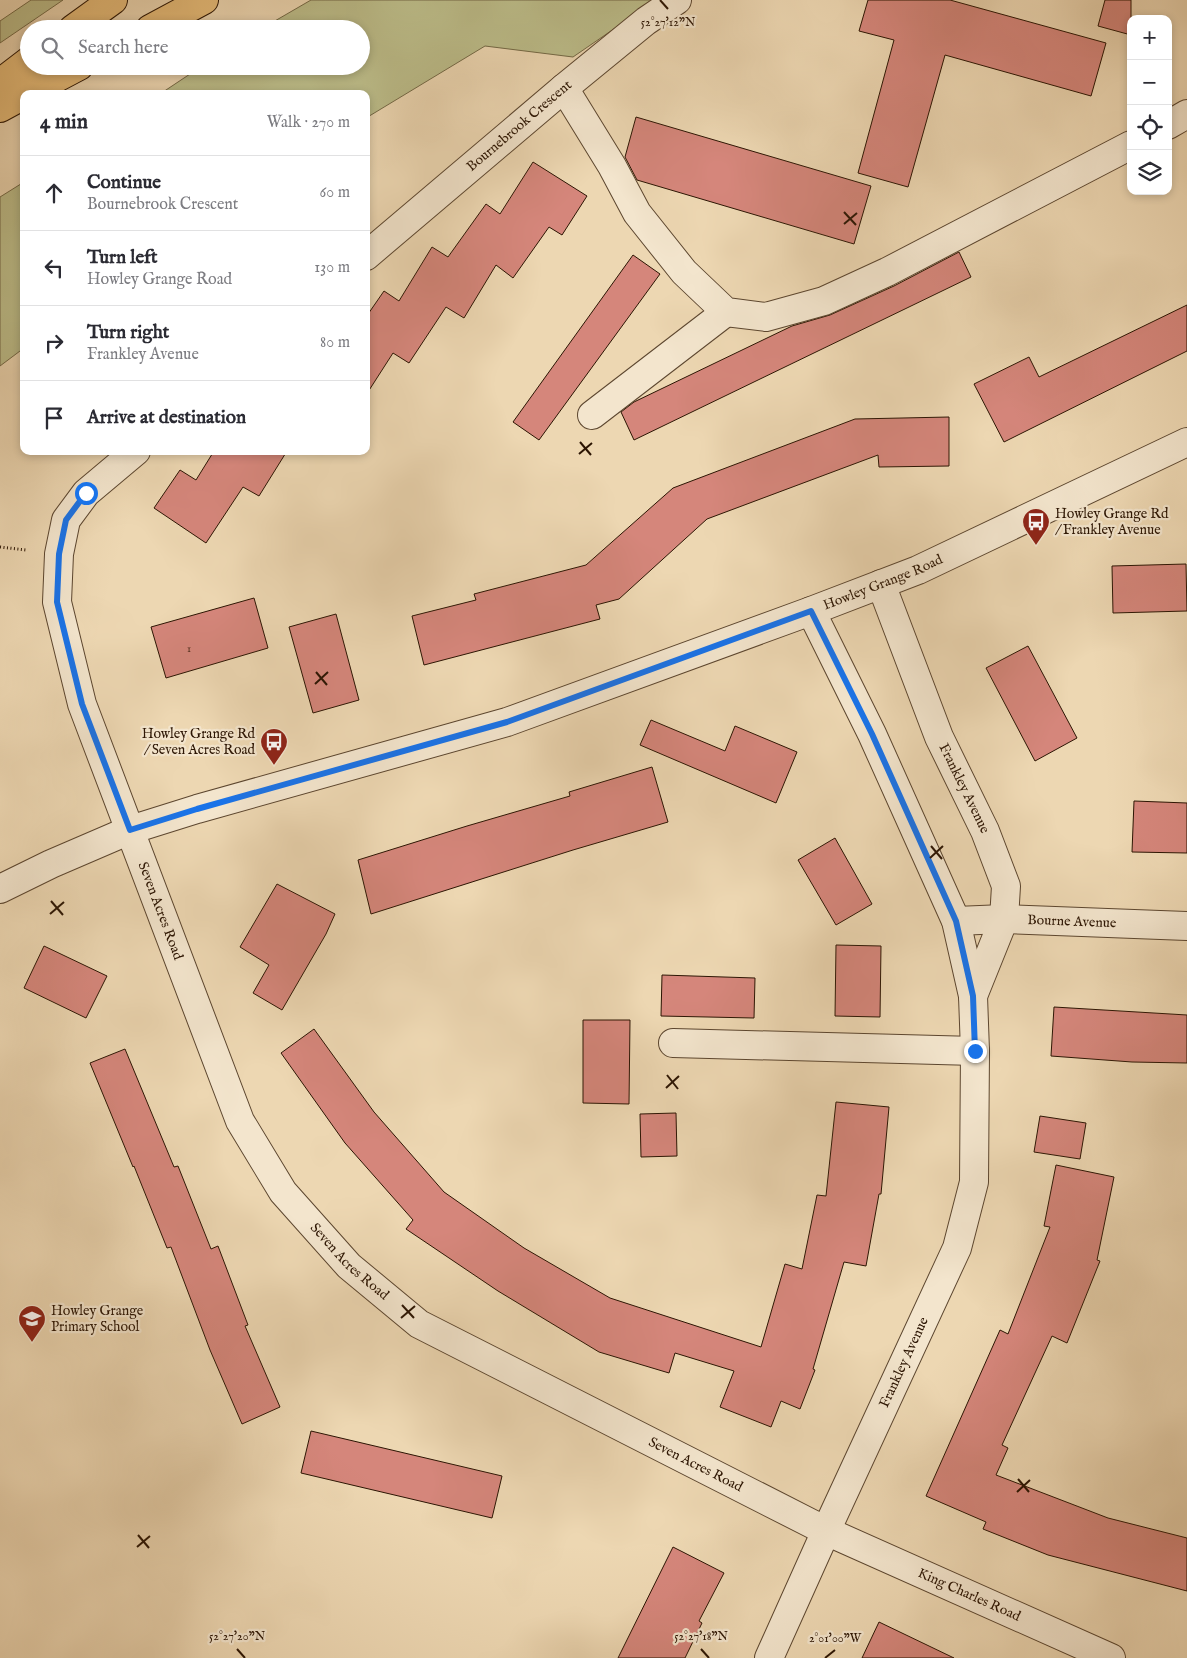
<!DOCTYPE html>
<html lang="en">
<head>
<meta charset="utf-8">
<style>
	:root { --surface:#fff; --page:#f2f2f3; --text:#2b2b33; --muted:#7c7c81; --line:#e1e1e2 }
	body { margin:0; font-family:"IM FELL English",serif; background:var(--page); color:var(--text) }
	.controls { position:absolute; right:15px; top:15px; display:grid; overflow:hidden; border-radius:10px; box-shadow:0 2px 8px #0003 }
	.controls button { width:45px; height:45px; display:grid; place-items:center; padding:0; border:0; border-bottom:1px solid var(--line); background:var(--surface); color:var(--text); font:25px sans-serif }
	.stop { position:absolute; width:15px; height:15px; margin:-11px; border:4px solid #1a73e8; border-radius:50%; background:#fff }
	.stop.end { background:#1a73e8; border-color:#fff; box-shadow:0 1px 5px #0008 }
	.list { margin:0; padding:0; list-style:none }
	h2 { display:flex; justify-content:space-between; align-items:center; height:65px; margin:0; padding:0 20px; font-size:21px }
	h2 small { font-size:16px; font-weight:400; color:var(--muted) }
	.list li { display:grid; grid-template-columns:32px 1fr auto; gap:15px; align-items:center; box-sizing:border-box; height:75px; padding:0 20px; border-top:1px solid var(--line) }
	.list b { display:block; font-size:19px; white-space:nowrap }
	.list p { margin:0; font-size:16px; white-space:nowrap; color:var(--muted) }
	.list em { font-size:16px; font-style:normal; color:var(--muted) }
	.icon { flex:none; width:28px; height:28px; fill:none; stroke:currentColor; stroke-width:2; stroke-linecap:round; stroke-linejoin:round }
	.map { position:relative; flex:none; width:1187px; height:1658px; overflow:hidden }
	.search { position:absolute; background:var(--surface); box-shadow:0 2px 8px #0003; left:20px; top:20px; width:350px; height:55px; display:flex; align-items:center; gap:12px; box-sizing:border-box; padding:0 18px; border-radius:28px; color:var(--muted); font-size:19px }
	.panel { position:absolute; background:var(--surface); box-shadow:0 2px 8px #0003; left:20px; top:90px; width:350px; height:365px; border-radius:10px }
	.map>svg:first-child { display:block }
	.green { fill:#bcbd8a; stroke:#746946 }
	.building { fill:#d5867b; stroke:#2c1503 }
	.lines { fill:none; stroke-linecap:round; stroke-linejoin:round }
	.minor-casing { stroke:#5c462f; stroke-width:30 }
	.highway-casing { stroke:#2c1503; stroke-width:30 }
	.path { stroke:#2c1503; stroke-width:3; stroke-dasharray:1 2.5; stroke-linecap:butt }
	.minor { stroke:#f3e5cd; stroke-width:28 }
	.highway { stroke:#e6bc79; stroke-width:28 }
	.route { stroke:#1a73e8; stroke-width:6 }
	.ticks { fill:none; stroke:#2c1503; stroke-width:2 }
	.labels { text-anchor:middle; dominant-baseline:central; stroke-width:4.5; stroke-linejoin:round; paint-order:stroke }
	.number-label { font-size:11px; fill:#563121 }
	.street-label { font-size:14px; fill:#2c1503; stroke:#f3e5cd }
	.poi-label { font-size:14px; fill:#2c1503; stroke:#f3e5cd; text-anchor:start }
	.ticks-label { font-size:12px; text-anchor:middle; fill:#2c1503; stroke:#f3e5cd; stroke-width:4.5; stroke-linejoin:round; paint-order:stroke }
</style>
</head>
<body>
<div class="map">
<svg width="1187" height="1658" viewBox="0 0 1187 1658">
	<rect width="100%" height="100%" fill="#edd7b2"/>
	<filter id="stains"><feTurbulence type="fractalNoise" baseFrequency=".004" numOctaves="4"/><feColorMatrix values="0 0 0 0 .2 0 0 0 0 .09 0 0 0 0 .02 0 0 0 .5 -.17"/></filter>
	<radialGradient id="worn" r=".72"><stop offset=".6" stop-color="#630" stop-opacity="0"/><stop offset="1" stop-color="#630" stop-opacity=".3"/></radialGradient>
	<g class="green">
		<path d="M31,0H63L0,43V21Z"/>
		<path d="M311,0H656L573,57L485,46L366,118V94H160L202,66H361V29H261Z"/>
		<path d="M24,182V348L0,366V197Z"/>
	</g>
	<g class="building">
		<path d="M868,0H950L1106,43L1091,96L945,55L908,187L858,173L894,40L859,31Z"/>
		<path d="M1105,0H1131V35L1098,26Z"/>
		<path d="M636,117L871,186L854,244L637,180L625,157Z"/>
		<path d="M533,162L587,196L562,235L549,227L513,278L496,265L464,318L446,307L409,363L393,353L366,395V317L384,291L399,301L432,247L448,257L486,204L500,214Z"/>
		<path d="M959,252L971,277L634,440L621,412L634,402L792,326L830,315L894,286Z"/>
		<path d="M633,255L660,274L539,440L513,422Z"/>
		<path d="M1187,305V351L1004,442L974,384L1029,357L1039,377Z"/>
		<path d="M949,417V466L879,467L878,455L707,519L619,599L596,605L600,619L424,665L412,616L476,600L474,594L586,565L673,488L855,419Z"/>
		<path d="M214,451H287L259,496L243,487L206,543L154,508L180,470L196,480Z"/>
		<path d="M1186,564L1187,611L1113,613L1112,566Z"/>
		<path d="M254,598L268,648L166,678L151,627Z"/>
		<path d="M336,614L359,700L313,713L289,627Z"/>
		<path d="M1028,646L1077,738L1035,761L986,668Z"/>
		<path d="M651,720L725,751L735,726L797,752L776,803L640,745Z"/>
		<path d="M652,767L668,822L573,850L371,914L358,860L467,826L570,796L569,792Z"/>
		<path d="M1134,801L1187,803V853L1132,852Z"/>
		<path d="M835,838L872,904L836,925L798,860Z"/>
		<path d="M277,884L335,914L326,934L282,1010L253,993L269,965L240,947Z"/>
		<path d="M836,945L881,946L880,1017L835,1016Z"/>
		<path d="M44,946L107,976L86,1018L24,988Z"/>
		<path d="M662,975L755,978L754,1018L661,1016Z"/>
		<path d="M1054,1007L1187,1015V1063L1132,1062L1051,1056Z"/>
		<path d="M583,1020H630L629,1104L583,1103Z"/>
		<path d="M314,1029L374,1112L444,1192L524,1248L610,1298L761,1347L785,1264L802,1269L817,1195L826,1196L836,1102L889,1107L881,1194H879L866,1266L844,1262L813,1369L815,1370L800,1409L781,1401L771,1427L720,1407L734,1371L675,1353L669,1373L599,1352L498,1291L406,1229L413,1220L345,1143L281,1053Z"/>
		<path d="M125,1049L174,1167L178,1166L211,1249L218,1246L248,1325L245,1326L280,1407L242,1424L210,1350L171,1247L167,1248L134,1166L133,1167L90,1063Z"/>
		<path d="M676,1113L677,1156L641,1157L640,1114Z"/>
		<path d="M1040,1116L1086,1123L1080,1159L1034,1152Z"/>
		<path d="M1056,1165L1114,1177L1097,1260L1100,1261L1067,1343L1052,1336L1002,1445L1008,1448L996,1475L1108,1518L1187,1538V1591L1048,1555L983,1529L986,1522L926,1496L1000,1330L1008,1334L1050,1227L1044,1226Z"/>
		<path d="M311,1431L502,1476L492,1518L301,1473Z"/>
		<path d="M673,1547L724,1573L699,1621L702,1623L685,1658H618Z"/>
		<path d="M879,1622L954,1658H862Z"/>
	</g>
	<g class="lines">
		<defs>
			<g id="minor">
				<path d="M564,88L612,166L637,213L684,272L726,312L766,317L824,301L887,272L1131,145"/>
				<path d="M1168,125L1187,114"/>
				<path id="s1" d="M366,256L564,88L646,21L677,0"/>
				<path d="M592,415L726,312"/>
				<path id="s2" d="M136,451L86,493L66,520L59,554L57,602L82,704L240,1121L283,1192L349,1266L419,1324L826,1531L1111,1658"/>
				<path id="s3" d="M881,584L939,737L985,831L1006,886L1004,919L973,996"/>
				<path id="s4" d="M0,889L51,864L130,830L197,809L507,722L811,611L918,570L1187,442"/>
				<path id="s5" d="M956,921L1004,919L1187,926"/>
				<path d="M673,1043L975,1051"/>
				<path id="s6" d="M769,1658L826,1531L957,1248L974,1182L975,1051L973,996L956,921L872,734L811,611"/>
			</g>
			<g id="highway">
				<path d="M73,29L113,0"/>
				<path d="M150,29L204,0"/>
				<path d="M0,83L29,61"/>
				<path d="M26,94L79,66"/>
				<path d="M0,108L24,95"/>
			</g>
		</defs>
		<use href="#minor" class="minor-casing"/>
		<use href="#highway" class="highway-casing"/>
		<path class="path" d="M0,547L26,550"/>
		<use href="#minor" class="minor"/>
		<use href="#highway" class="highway"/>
	</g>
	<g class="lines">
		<path class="route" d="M86,493L66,520L59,554L57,602L82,704L130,830L197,809L507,722L811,611L872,734L956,921L973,996L975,1051"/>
	</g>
	<path class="ticks" d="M660,0L668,9M844,212L856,225M844,224L857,213M580,442L591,455M579,454L592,443M316,672L327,685M315,684L328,672M931,846L942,859M930,858L943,846M51,901L63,915M50,914L64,902M667,1075L678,1089M666,1088L679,1076M402,1305L414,1318M401,1318L415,1306M1018,1479L1029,1492M1017,1492L1030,1480M138,1535L149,1548M137,1547L150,1536M237,1649L245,1658M701,1649L709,1658M825,1658L835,1650"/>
	<defs>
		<symbol id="bus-pin" viewBox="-11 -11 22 30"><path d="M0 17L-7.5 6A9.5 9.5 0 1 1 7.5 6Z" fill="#8f2418" stroke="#f3e5cd"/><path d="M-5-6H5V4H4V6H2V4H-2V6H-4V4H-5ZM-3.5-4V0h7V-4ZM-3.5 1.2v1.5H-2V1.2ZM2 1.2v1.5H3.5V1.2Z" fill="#fff"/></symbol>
		<symbol id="school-pin" viewBox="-11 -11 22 30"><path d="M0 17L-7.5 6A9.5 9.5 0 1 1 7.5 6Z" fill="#8f2418" stroke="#f3e5cd"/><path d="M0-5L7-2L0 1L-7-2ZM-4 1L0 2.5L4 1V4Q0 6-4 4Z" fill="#fff"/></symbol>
	</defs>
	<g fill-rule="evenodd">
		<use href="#bus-pin" x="1020" y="506" width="32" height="43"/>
		<use href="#bus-pin" x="258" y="726" width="32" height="43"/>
		<use href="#school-pin" x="16" y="1303" width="32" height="43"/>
	</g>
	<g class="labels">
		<g class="number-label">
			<text x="189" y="649">1</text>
		</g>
		<g class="street-label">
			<text stroke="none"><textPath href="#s1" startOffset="201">Bournebrook Crescent</textPath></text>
			<text stroke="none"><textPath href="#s4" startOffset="936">Howley Grange Road</textPath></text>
			<text stroke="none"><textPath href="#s3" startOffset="221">Frankley Avenue</textPath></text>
			<text stroke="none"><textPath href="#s2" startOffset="508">Seven Acres Road</textPath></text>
			<text stroke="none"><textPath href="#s5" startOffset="116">Bourne Avenue</textPath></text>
			<text stroke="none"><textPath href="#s2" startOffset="912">Seven Acres Road</textPath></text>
			<text stroke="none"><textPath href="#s6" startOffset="325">Frankley Avenue</textPath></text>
			<text stroke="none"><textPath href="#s2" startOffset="1316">Seven Acres Road</textPath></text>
			<text stroke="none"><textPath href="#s2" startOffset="1619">King Charles Road</textPath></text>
		</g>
		<g class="poi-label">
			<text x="1055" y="514">Howley Grange Rd<tspan x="1055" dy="16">/ Frankley Avenue</tspan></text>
			<text x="255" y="734" text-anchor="end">Howley Grange Rd<tspan x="255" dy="16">/ Seven Acres Road</tspan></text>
			<text x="51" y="1311">Howley Grange<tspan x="51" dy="16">Primary School</tspan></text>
		</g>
	</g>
	<g class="ticks-label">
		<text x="668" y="26">52°27'12"N</text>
		<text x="237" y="1640">52°27'20"N</text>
		<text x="701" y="1640">52°27'18"N</text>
		<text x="835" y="1642">2°01'00"W</text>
	</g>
	<rect width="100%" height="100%" filter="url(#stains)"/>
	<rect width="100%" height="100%" fill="url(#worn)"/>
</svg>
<div class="controls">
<button>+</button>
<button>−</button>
<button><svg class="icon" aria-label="locate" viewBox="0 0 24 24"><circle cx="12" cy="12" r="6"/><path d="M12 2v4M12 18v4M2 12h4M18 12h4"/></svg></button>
<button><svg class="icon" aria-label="layers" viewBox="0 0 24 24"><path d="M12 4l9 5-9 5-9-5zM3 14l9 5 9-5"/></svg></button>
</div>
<div class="stop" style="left:86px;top:493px"></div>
<div class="stop end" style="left:975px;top:1051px"></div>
<div class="search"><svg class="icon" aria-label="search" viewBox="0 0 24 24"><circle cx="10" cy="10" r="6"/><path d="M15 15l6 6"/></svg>Search here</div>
<section class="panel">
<h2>4 min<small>Walk · 270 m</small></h2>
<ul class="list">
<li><svg class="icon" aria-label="ahead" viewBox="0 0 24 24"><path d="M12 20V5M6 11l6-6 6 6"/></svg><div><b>Continue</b><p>Bournebrook Crescent</p></div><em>60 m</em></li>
<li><svg class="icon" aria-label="left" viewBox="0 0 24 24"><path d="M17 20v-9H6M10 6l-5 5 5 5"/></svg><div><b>Turn left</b><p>Howley Grange Road</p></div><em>130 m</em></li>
<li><svg class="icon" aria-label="right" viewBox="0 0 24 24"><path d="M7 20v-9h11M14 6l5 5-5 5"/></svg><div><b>Turn right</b><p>Frankley Avenue</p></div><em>80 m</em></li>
<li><svg class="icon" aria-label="arrive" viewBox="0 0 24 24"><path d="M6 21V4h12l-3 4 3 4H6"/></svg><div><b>Arrive at destination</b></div></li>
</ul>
</section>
</div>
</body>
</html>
